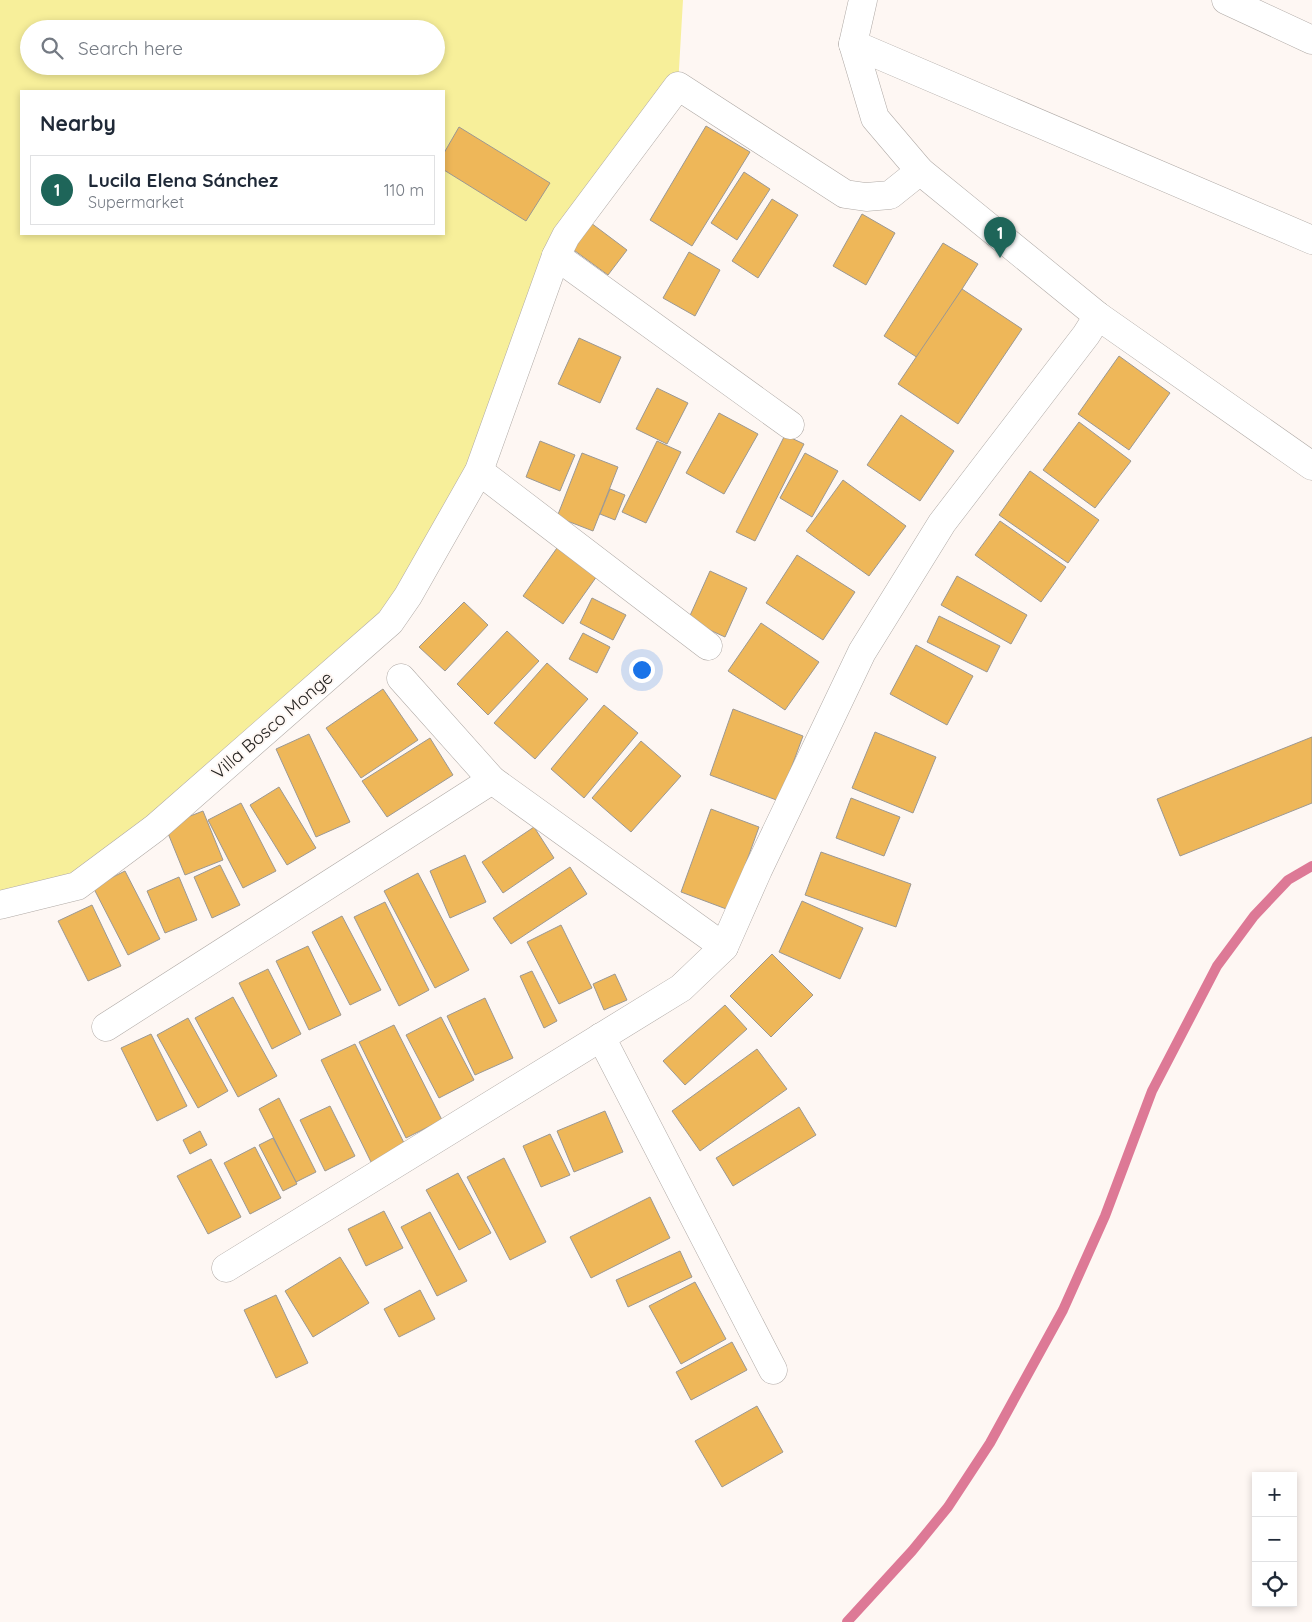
<!DOCTYPE html>
<html lang="en">
<head>
<meta charset="utf-8">
<style>
	:root { --surface:#fff; --page:#f6f6f7; --text:#1f2937; --muted:#747a83; --line:#e0e1e3; --accent:#1e6559 }
	body { margin:0; font-family:Quicksand,sans-serif; background:var(--page); color:var(--text) }
	.controls { position:absolute; right:15px; bottom:15px; display:grid; overflow:hidden; border-radius:0px; box-shadow:0 2px 8px #0003 }
	.controls button { width:45px; height:45px; display:grid; place-items:center; padding:0; border:0; border-bottom:1px solid var(--line); background:var(--surface); color:var(--text); font:25px sans-serif }
	.you { position:absolute; left:641px; top:669px; width:18px; height:18px; margin:-12px; border:4px solid #fff; border-radius:50%; background:#1a73e8; box-shadow:0 0 0 8px #1a73e833 }
	.badge { display:grid; place-items:center; width:32px; height:32px; border-radius:50%; background:var(--accent); color:#fff; font-size:16px; font-weight:700 }
	.pin { position:absolute; translate:-50% -41px; filter:drop-shadow(0 1px 2px #0008) }
	.pin::after { content:''; position:absolute; top:26px; width:18px; height:15px; background:inherit; clip-path:polygon(0 0,100% 0,50% 100%) }
	.list { margin:0; padding:0; list-style:none }
	h2 { display:flex; justify-content:space-between; align-items:center; height:65px; margin:0; padding:0 20px; font-size:21px }
	h2 small { font-size:16px; font-weight:400; color:var(--muted) }
	.list li { display:grid; grid-template-columns:32px 1fr auto; gap:15px; align-items:center; box-sizing:border-box; height:70px; margin:0 10px 10px; padding:0 10px; border:1px solid var(--line); border-radius:0px }
	.list b { display:block; font-size:19px; white-space:nowrap }
	.list p { margin:0; font-size:16px; white-space:nowrap; color:var(--muted) }
	.list em { font-size:16px; font-style:normal; color:var(--muted) }
	.icon { flex:none; width:28px; height:28px; fill:none; stroke:currentColor; stroke-width:2; stroke-linecap:round; stroke-linejoin:round }
	.map { position:relative; flex:none; width:1312px; height:1622px; overflow:hidden }
	.search { position:absolute; background:var(--surface); box-shadow:0 2px 8px #0003; left:20px; top:20px; width:425px; height:55px; display:flex; align-items:center; gap:12px; box-sizing:border-box; padding:0 18px; border-radius:28px; color:var(--muted); font-size:19px }
	.panel { position:absolute; background:var(--surface); box-shadow:0 2px 8px #0003; left:20px; top:90px; width:425px; height:145px; border-radius:0px }
	.map>svg:first-child { display:block }
	.green { fill:#f7ef9a; fill-rule:evenodd }
	.lines { fill:none; stroke-linecap:round; stroke-linejoin:round }
	.stream { stroke:#dd7996; stroke-width:10 }
	.building { fill:#eeb759; stroke:#9c9892 }
	.minor-casing { stroke:#b0aaa6; stroke-width:29 }
	.minor { stroke:#fff; stroke-width:28 }
	.labels { text-anchor:middle; dominant-baseline:central; stroke-width:4; stroke-linejoin:round; paint-order:stroke }
	.street-label { font-size:18px; fill:#252321; stroke:#fef7f3 }
</style>
</head>
<body>
<div class="map">
<svg width="1312" height="1622" viewBox="0 0 1312 1622">
	<rect width="100%" height="100%" fill="#fef7f3"/>
	<path class="green" d="M0,0H683L678,86L551,245L473,468L363,642L73,884L0,900ZM29,29H436V66H29ZM21,91H444V234H21Z"/>
	<g class="lines">
		<path class="stream" d="M847,1622L912,1551L948,1507L990,1443L1063,1310L1105,1216L1152,1091L1217,966L1254,916L1288,880L1312,866"/>
	</g>
	<g class="building">
		<path d="M706,126L750,152L692,246L650,220Z"/>
		<path d="M459,127L550,183L526,221L444,170V153Z"/>
		<path d="M744,172L770,189L737,240L711,223Z"/>
		<path d="M772,199L798,215L758,278L732,261Z"/>
		<path d="M862,214L895,233L866,285L833,266Z"/>
		<path d="M591,223L627,250L608,275L571,248Z"/>
		<path d="M943,243L978,264L918,358L884,336Z"/>
		<path d="M689,252L720,270L695,316L663,298Z"/>
		<path d="M962,289L1022,329L958,424L898,384Z"/>
		<path d="M579,338L621,357L600,403L558,384Z"/>
		<path d="M1119,356L1170,393L1129,450L1078,414Z"/>
		<path d="M657,388L688,403L667,444L636,429Z"/>
		<path d="M719,413L758,434L724,494L686,473Z"/>
		<path d="M901,415L954,451L920,501L867,465Z"/>
		<path d="M1079,422L1131,461L1095,508L1043,470Z"/>
		<path d="M785,435L804,444L755,541L736,532Z"/>
		<path d="M540,441L575,455L560,491L526,477Z"/>
		<path d="M657,441L681,452L646,523L622,512Z"/>
		<path d="M582,453L618,467L593,531L557,517Z"/>
		<path d="M805,453L838,471L812,517L780,498Z"/>
		<path d="M1030,471L1099,520L1068,563L999,515Z"/>
		<path d="M843,480L906,526L869,576L806,531Z"/>
		<path d="M610,489L625,495L615,520L600,514Z"/>
		<path d="M1000,521L1066,567L1041,602L975,555Z"/>
		<path d="M557,548L597,576L563,624L523,596Z"/>
		<path d="M797,555L855,592L823,640L766,603Z"/>
		<path d="M710,571L747,588L725,637L688,620Z"/>
		<path d="M957,576L1027,615L1011,644L941,605Z"/>
		<path d="M592,598L626,615L613,640L580,623Z"/>
		<path d="M464,602L488,625L445,671L419,647Z"/>
		<path d="M939,616L1000,646L987,672L927,642Z"/>
		<path d="M761,623L819,662L785,710L728,671Z"/>
		<path d="M507,631L539,661L488,715L457,684Z"/>
		<path d="M583,633L610,647L597,673L569,659Z"/>
		<path d="M916,645L973,676L947,725L890,694Z"/>
		<path d="M547,663L588,699L535,759L494,723Z"/>
		<path d="M383,689L418,740L361,778L326,728Z"/>
		<path d="M604,705L638,733L584,798L551,769Z"/>
		<path d="M733,709L803,736L779,801L710,775Z"/>
		<path d="M875,732L936,757L913,813L852,788Z"/>
		<path d="M309,734L350,822L316,837L276,749Z"/>
		<path d="M1312,737V803L1180,856L1157,799Z"/>
		<path d="M430,738L453,775L387,817L362,781Z"/>
		<path d="M641,741L681,776L631,832L592,798Z"/>
		<path d="M279,787L316,848L287,865L250,805Z"/>
		<path d="M851,798L900,817L884,856L836,838Z"/>
		<path d="M241,803L276,871L243,888L208,820Z"/>
		<path d="M711,809L759,827L729,910L681,892Z"/>
		<path d="M203,811L223,860L185,875L165,826Z"/>
		<path d="M534,827L554,858L503,893L482,862Z"/>
		<path d="M821,852L911,884L896,927L805,895Z"/>
		<path d="M465,855L486,902L450,918L430,871Z"/>
		<path d="M220,865L240,905L212,918L194,877Z"/>
		<path d="M570,867L587,894L511,944L493,918Z"/>
		<path d="M125,871L160,939L128,955L93,887Z"/>
		<path d="M418,873L469,970L435,988L384,891Z"/>
		<path d="M179,877L197,920L165,933L147,891Z"/>
		<path d="M802,901L863,928L840,979L779,952Z"/>
		<path d="M385,902L429,990L399,1006L354,917Z"/>
		<path d="M92,905L121,966L88,981L58,921Z"/>
		<path d="M342,916L381,990L350,1005L312,932Z"/>
		<path d="M561,925L592,988L559,1004L527,942Z"/>
		<path d="M308,946L341,1015L309,1030L276,961Z"/>
		<path d="M772,954L813,995L771,1037L730,996Z"/>
		<path d="M268,969L301,1034L272,1049L239,983Z"/>
		<path d="M532,971L557,1021L544,1028L520,976Z"/>
		<path d="M615,974L627,1000L604,1010L593,984Z"/>
		<path d="M233,997L277,1076L238,1097L195,1018Z"/>
		<path d="M485,998L513,1058L475,1075L447,1016Z"/>
		<path d="M725,1005L747,1029L685,1085L663,1061Z"/>
		<path d="M441,1017L474,1080L439,1098L406,1035Z"/>
		<path d="M188,1018L228,1091L198,1108L157,1035Z"/>
		<path d="M394,1025L442,1120L406,1138L359,1042Z"/>
		<path d="M151,1034L187,1106L157,1121L121,1048Z"/>
		<path d="M355,1044L406,1147L372,1164L321,1060Z"/>
		<path d="M757,1049L787,1089L700,1151L672,1111Z"/>
		<path d="M279,1098L316,1172L296,1182L259,1109Z"/>
		<path d="M330,1106L355,1156L325,1171L300,1120Z"/>
		<path d="M799,1107L816,1135L733,1186L716,1158Z"/>
		<path d="M605,1111L623,1152L574,1172L557,1131Z"/>
		<path d="M200,1131L207,1145L190,1154L183,1140Z"/>
		<path d="M550,1134L570,1175L541,1187L523,1146Z"/>
		<path d="M273,1138L297,1184L283,1191L259,1145Z"/>
		<path d="M255,1147L281,1198L250,1214L224,1163Z"/>
		<path d="M504,1158L546,1242L510,1260L467,1177Z"/>
		<path d="M211,1159L241,1217L208,1234L177,1176Z"/>
		<path d="M458,1173L491,1233L459,1250L426,1190Z"/>
		<path d="M650,1197L670,1238L591,1278L570,1237Z"/>
		<path d="M384,1211L403,1248L366,1266L348,1229Z"/>
		<path d="M430,1212L467,1281L437,1296L401,1227Z"/>
		<path d="M680,1251L692,1277L628,1307L616,1280Z"/>
		<path d="M340,1257L369,1303L313,1337L285,1291Z"/>
		<path d="M695,1282L726,1339L681,1364L649,1306Z"/>
		<path d="M420,1290L435,1319L399,1337L384,1309Z"/>
		<path d="M276,1295L308,1363L276,1378L244,1310Z"/>
		<path d="M732,1342L747,1370L691,1400L676,1372Z"/>
		<path d="M757,1406L783,1452L722,1487L695,1441Z"/>
	</g>
	<g class="lines">
		<defs>
			<g id="minor">
				<path d="M863,0L853,44L875,118L920,171L1098,316L1312,466"/>
				<path d="M1226,0L1312,40"/>
				<path d="M853,44L1312,240"/>
				<path d="M556,256L790,425"/>
				<path d="M479,471L708,646"/>
				<path d="M401,678L492,780L724,947"/>
				<path d="M0,905L77,886L155,828L390,622L408,596L479,471L556,256L566,236L678,86L845,194L866,197L890,195L920,171"/>
				<path d="M106,1027L492,780"/>
				<path d="M601,1037L773,1370"/>
				<path d="M226,1268L681,988L724,947L758,870L862,652L942,523L1086,335L1098,316"/>
			</g>
		</defs>
		<use href="#minor" class="minor-casing"/>
		<use href="#minor" class="minor"/>
	</g>
	<g class="labels">
		<g class="street-label">
			<text transform="translate(272 725) rotate(-41)">Villa Bosco Monge</text>
		</g>
	</g>
</svg>
<div class="controls">
<button>+</button>
<button>−</button>
<button><svg class="icon" aria-label="locate" viewBox="0 0 24 24"><circle cx="12" cy="12" r="6"/><path d="M12 2v4M12 18v4M2 12h4M18 12h4"/></svg></button>
</div>
<div class="you"></div>
<div class="pin badge" style="left:1000px;top:258px">1</div>
<div class="search"><svg class="icon" aria-label="search" viewBox="0 0 24 24"><circle cx="10" cy="10" r="6"/><path d="M15 15l6 6"/></svg>Search here</div>
<section class="panel">
<h2>Nearby<small></small></h2>
<ul class="list">
<li><span class="badge">1</span><div><b>Lucila Elena Sánchez</b><p>Supermarket</p></div><em>110 m</em></li>
</ul>
</section>
</div>
</body>
</html>
